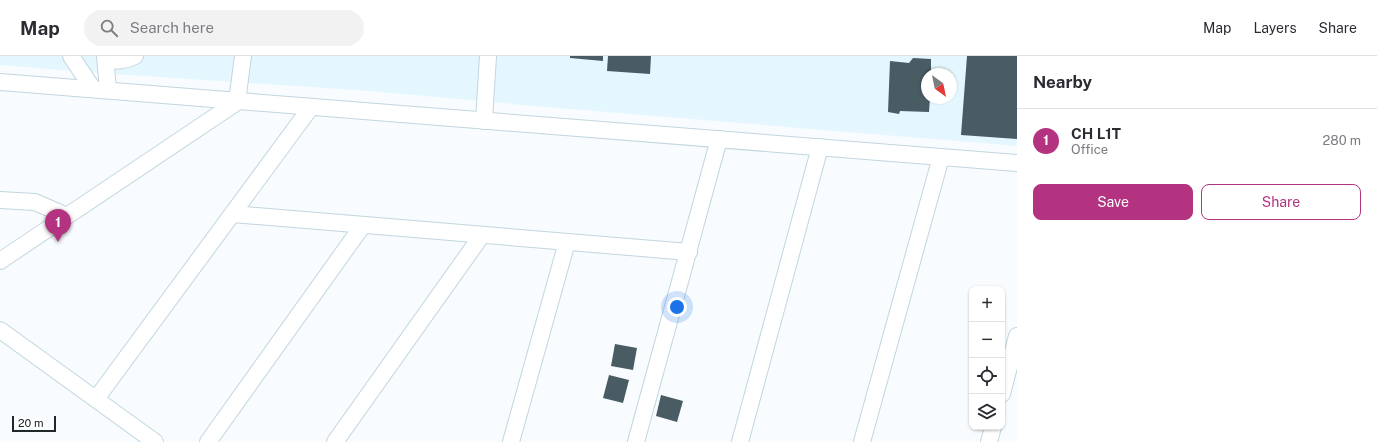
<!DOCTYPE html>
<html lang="en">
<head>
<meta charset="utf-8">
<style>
	:root { --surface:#fff; --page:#f2f2f3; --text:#2b2b33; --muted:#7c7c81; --line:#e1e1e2; --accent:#b33380 }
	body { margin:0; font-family:"Public Sans",sans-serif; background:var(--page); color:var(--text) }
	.controls { position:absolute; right:12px; bottom:12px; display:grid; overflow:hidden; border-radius:8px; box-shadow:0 1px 3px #0004 }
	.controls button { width:36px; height:36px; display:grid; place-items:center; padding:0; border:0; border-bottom:1px solid var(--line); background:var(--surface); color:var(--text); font:20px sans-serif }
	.compass { position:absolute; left:921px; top:12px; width:36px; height:36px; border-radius:50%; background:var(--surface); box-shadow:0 1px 3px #0004; rotate:147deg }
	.scale { position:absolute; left:12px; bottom:10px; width:44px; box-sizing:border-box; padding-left:4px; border:2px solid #20282b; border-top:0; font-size:11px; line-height:14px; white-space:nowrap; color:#20282b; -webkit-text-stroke:3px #fff; paint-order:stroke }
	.you { position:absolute; left:677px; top:251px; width:14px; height:14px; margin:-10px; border:3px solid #fff; border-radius:50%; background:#1a73e8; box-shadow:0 0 0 6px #1a73e833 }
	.badge { display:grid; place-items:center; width:26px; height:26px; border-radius:50%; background:var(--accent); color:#fff; font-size:13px; font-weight:700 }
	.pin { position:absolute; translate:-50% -33px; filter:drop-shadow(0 1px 2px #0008) }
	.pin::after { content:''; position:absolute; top:21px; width:14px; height:12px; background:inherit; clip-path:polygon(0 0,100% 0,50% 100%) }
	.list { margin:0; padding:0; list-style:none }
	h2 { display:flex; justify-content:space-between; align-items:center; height:52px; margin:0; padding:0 16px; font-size:17px }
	h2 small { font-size:13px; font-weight:400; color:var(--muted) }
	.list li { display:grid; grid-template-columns:26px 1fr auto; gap:12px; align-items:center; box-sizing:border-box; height:64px; padding:0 16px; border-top:1px solid var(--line) }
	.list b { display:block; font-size:15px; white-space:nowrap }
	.list p { margin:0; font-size:13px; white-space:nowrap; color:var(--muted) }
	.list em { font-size:13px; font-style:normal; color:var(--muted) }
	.actions { display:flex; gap:8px; padding:12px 16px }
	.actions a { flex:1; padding:9px 0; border:1px solid var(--accent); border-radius:8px; text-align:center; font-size:14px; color:var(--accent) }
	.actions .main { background:var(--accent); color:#fff }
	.icon { flex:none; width:22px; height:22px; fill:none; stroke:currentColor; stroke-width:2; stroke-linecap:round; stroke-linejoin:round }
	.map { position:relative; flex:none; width:1017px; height:386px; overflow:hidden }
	header { display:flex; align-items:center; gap:24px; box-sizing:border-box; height:56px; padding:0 20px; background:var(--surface); border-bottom:1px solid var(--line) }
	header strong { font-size:19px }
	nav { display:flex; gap:22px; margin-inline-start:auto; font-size:14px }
	.search { width:280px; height:36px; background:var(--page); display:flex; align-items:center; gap:10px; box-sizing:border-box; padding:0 14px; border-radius:22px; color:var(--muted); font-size:15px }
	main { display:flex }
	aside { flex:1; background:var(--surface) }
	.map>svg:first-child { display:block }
	.built { fill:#e5f7fe; fill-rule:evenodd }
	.building { fill:#495c63 }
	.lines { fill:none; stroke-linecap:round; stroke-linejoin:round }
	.minor-casing { stroke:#c1d6df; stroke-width:18 }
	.minor { stroke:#fff; stroke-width:16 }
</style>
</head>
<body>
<header>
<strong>Map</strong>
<div class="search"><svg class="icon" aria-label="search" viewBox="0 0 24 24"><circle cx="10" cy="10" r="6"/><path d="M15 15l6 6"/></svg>Search here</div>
<nav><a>Map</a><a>Layers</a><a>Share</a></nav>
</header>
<main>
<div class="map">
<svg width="1017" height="386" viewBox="0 0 1017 386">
	<rect width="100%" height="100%" fill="#f8fcfe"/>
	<path class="built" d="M0,0H1017V90L534,50L369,35L99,17L0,9ZM927,18H951V42H927Z"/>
	<g class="building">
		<path d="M570,0H603V5L570,2Z"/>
		<path d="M608,0H651L650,18L607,15Z"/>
		<path d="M967,0H1017V83L961,79Z"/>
		<path d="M913,2L931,3V18H927V42H930L929,56L900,55L899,58L888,56L890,5L909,7Z"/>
		<path d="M615,288L637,292L633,314L611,310Z"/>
		<path d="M609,319L629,324L623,347L603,342Z"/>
		<path d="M661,339L683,345L677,366L656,360Z"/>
	</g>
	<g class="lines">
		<defs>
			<g id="minor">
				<path d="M71,0L93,33"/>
				<path d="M105,0L108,34"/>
				<path d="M106,4C117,5 125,5 135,0"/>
				<path d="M0,26L1017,107"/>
				<path d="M484,65L488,0"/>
				<path d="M0,144L35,146L67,160"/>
				<path d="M233,158L689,196"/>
				<path d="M0,205L237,46L243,0"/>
				<path d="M0,274L155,386"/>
				<path d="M1002,338L1017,280"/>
				<path d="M96,343L311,51"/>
				<path d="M208,386L363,169"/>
				<path d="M335,386L482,179"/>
				<path d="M511,386L567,186"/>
				<path d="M636,386L719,83"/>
				<path d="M740,386L820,91"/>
				<path d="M862,386L941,101"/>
				<path d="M989,386L993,371"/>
			</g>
		</defs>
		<use href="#minor" class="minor-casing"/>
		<use href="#minor" class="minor"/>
	</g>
</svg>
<div class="controls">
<button>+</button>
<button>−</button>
<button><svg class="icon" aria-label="locate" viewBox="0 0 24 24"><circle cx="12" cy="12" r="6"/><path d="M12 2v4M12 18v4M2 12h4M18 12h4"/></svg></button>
<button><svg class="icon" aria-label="layers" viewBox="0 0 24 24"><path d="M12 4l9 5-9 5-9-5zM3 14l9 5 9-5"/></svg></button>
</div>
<svg class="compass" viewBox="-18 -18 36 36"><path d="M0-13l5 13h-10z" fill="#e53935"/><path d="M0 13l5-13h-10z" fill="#7c7c81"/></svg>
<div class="scale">20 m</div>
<div class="you"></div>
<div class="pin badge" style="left:58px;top:186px">1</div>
</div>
<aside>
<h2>Nearby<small></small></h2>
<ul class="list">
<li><span class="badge">1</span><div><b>CH L1T</b><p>Office</p></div><em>280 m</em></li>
</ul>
<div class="actions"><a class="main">Save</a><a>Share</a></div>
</aside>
</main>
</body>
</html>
